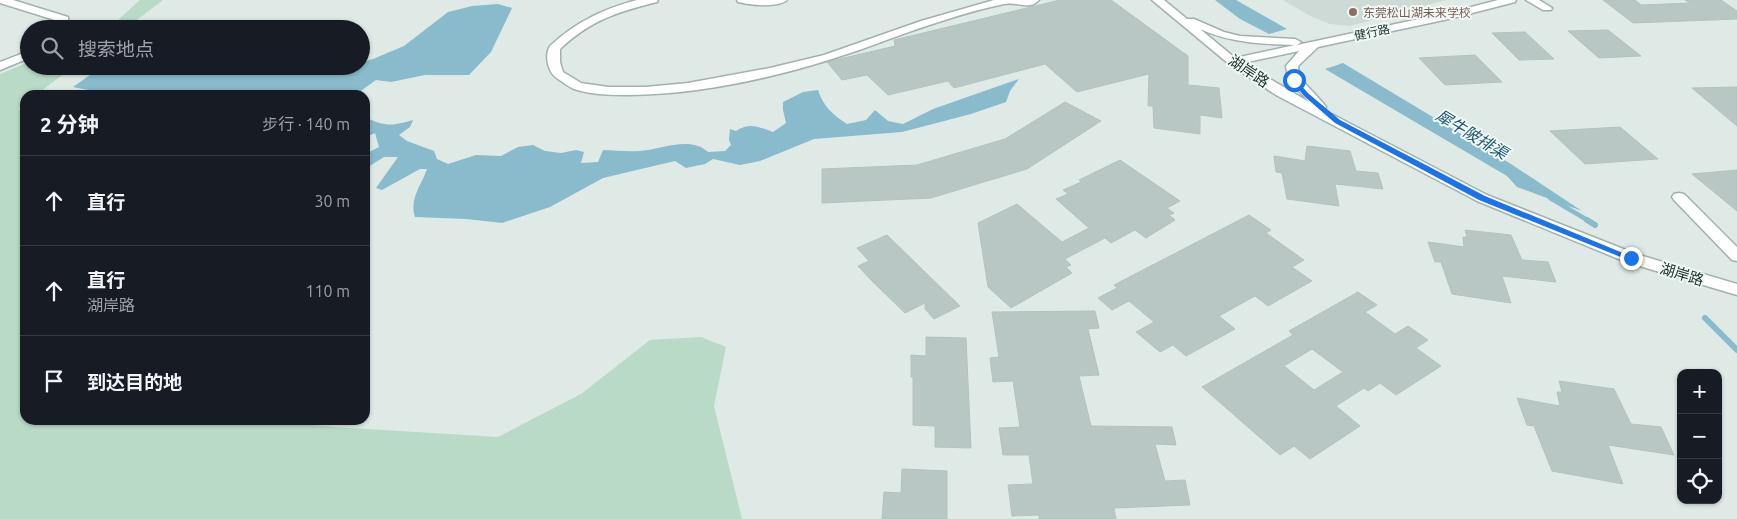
<!DOCTYPE html>
<html lang="zh">
<head>
<meta charset="utf-8">
<style>
	:root { --surface:#171b24; --page:#242831; --text:#f1f3f6; --muted:#9ea1a6; --line:#363941 }
	body { margin:0; font-family:Ubuntu,"Noto Sans SC",sans-serif; background:var(--page); color:var(--text) }
	.controls { position:absolute; right:15px; bottom:15px; display:grid; overflow:hidden; border-radius:10px; box-shadow:0 1px 4px #0004 }
	.controls button { width:45px; height:45px; display:grid; place-items:center; padding:0; border:0; border-bottom:1px solid var(--line); background:var(--surface); color:var(--text); font:25px sans-serif }
	.stop { position:absolute; width:15px; height:15px; margin:-11px; border:4px solid #1a73e8; border-radius:50%; background:#fff }
	.stop.end { background:#1a73e8; border-color:#fff; box-shadow:0 1px 5px #0008 }
	.list { margin:0; padding:0; list-style:none }
	h2 { display:flex; justify-content:space-between; align-items:center; height:65px; margin:0; padding:0 20px; font-size:21px }
	h2 small { font-size:16px; font-weight:400; color:var(--muted) }
	.list li { display:grid; grid-template-columns:32px 1fr auto; gap:15px; align-items:center; box-sizing:border-box; height:90px; padding:0 20px; border-top:1px solid var(--line) }
	.list b { display:block; font-size:19px; white-space:nowrap }
	.list p { margin:0; font-size:16px; white-space:nowrap; color:var(--muted) }
	.list em { font-size:16px; font-style:normal; color:var(--muted) }
	.icon { flex:none; width:28px; height:28px; fill:none; stroke:currentColor; stroke-width:2; stroke-linecap:round; stroke-linejoin:round }
	.map { position:relative; flex:none; width:1737px; height:519px; overflow:hidden }
	.search { position:absolute; background:var(--surface); box-shadow:0 1px 4px #0004; left:20px; top:20px; width:350px; height:55px; display:flex; align-items:center; gap:12px; box-sizing:border-box; padding:0 18px; border-radius:28px; color:var(--muted); font-size:19px }
	.panel { position:absolute; background:var(--surface); box-shadow:0 1px 4px #0004; left:20px; top:90px; width:350px; height:335px; border-radius:15px }
	.map>svg:first-child { display:block }
	.built { fill:#cedad6 }
	.green { fill:#b9dac6 }
	.water { fill:#89bbcd }
	.lines { fill:none; stroke-linecap:round; stroke-linejoin:round }
	.stream-far1 { stroke:#89bbcd; stroke-width:4.5 }
	.stream { stroke:#89bbcd; stroke-width:6 }
	.building { fill:#b8c7c3; stroke:#b2c3be; fill-rule:evenodd }
	.minor-casing { stroke:#a2b1ad; stroke-width:3 }
	.tertiary-casing { stroke:#a2b1ad; stroke-width:3 }
	.minor { fill:#fff; fill-rule:evenodd }
	.tertiary { fill:#fff; fill-rule:evenodd }
	.route { fill:#1a73e8 }
	.education-dot { fill:#8d6e63; stroke:#f0f7f4; stroke-width:2 }
	.labels { text-anchor:middle; dominant-baseline:central; stroke-width:4; stroke-linejoin:round; paint-order:stroke }
	.far-education-label { font-size:12px; fill:#785e54; stroke:#f0f7f4; text-anchor:start }
	.far-street-label { font-size:12px; fill:#213935; stroke:#f0f7f4 }
	.street-label { font-size:15px; fill:#213935; stroke:#f0f7f4 }
	.water-label { font-size:16px; font-style:italic; fill:#1e5b72; stroke:#f0f7f4 }
</style>
</head>
<body>
<div class="map">
<svg width="1737" height="519" viewBox="0 0 1737 519">
	<rect width="100%" height="100%" fill="#dfeae6"/>
	<path class="built" d="M1283,0H1446L1350,26L1330,24L1310,16Z"/>
	<g class="green">
		<path d="M140,0H163L125,29H108Z"/>
		<path d="M29,62V66H74L36,95H25V103L18,109L25,112V420H265L334,427L498,437L581,394L650,340L701,337L726,347L714,406L742,519H0V74Z"/>
	</g>
	<g class="water">
		<path d="M1215,0H1236L1287,29L1269,34L1240,19Z"/>
		<path d="M498,4L512,8L491,52L469,75H425L391,82L376,80L355,95H156L93,91L73,87L94,72L109,66H286L296,70L361,66V62L373,59L404,46L448,12L472,6Z"/>
		<path d="M1343,63L1511,164L1582,211L1517,187L1507,176L1325,69Z"/>
		<path d="M1019,79L1010,91L1006,102L971,114L902,132L814,139L760,161L740,165L713,159L705,164L686,168L675,161L603,178L550,207L502,223L466,219L415,217C409,199 421,186 427,169H420L382,190L376,188L398,157H384L365,169V154L379,147L375,133L368,136L365,135V117C385,127 392,126 413,120L410,127L399,135L407,141L434,151L437,159L448,164L476,155L501,156L518,147L533,145L545,151L561,153L576,150L584,152L581,163L598,162L603,150C615,150 627,152 639,151C660,150 690,135 708,152L725,151L731,145L729,140L730,129L736,131C749,122 759,127 773,132L786,123L783,110V102L803,92L818,90C823,106 833,115 847,124L866,120L875,110L888,121L903,124L933,109Z"/>
	</g>
	<g class="lines">
		<path class="stream-far1" d="M1550,198L1589,221"/>
		<g class="stream">
			<path d="M1587,220L1595,225"/>
			<path d="M1705,318L1737,350"/>
		</g>
	</g>
	<g class="building">
		<path d="M1060,0H1111L1188,56V85L1219,88L1222,118L1200,115V134L1154,128L1153,106H1148L1149,74L1077,92L1045,64L954,88L948,81L888,95L867,75L842,80L827,62L895,46L894,40Z"/>
		<path d="M1603,0H1635L1641,5L1690,3L1685,0H1721L1737,11V19L1633,23Z"/>
		<path d="M1608,30L1641,56L1599,58L1568,31Z"/>
		<path d="M1525,32L1554,59L1519,60L1492,33Z"/>
		<path d="M1475,55L1502,82L1445,85L1419,58Z"/>
		<path d="M1737,87V126L1692,88Z"/>
		<path d="M1065,102L1101,121L1027,169L931,198L822,203V169L917,165L1005,139Z"/>
		<path d="M1620,127L1658,159L1585,164L1550,131Z"/>
		<path d="M1307,146L1350,151L1356,171L1378,173L1383,189L1335,184L1339,206L1287,199L1282,173L1276,172L1274,156L1305,161Z"/>
		<path d="M1120,160L1180,201L1167,208L1174,213L1169,215L1175,220L1146,238L1135,230L1111,243L1105,238L1065,259L1071,265L1066,267L1072,273L1011,308L988,287L978,223L1017,204L1062,242L1089,228L1056,199L1068,194L1063,190L1081,182L1079,180Z"/>
		<path d="M1737,170V211L1692,174Z"/>
		<path d="M1249,215L1271,230L1266,233L1304,260L1292,267L1312,281L1268,306L1255,296L1219,316L1235,329L1186,356L1173,345L1160,352L1136,332L1154,322L1129,301L1112,310L1098,298L1117,288L1114,285Z"/>
		<path d="M1465,230L1511,235L1522,260L1548,262L1556,282L1502,276L1511,303L1452,294L1441,262H1435L1428,242L1464,247L1463,237H1467Z"/>
		<path d="M887,235L960,306L934,319L925,309V303L905,313L872,281L858,266L869,261L857,248Z"/>
		<path d="M1358,292L1377,305L1365,312L1395,334L1408,326L1428,340L1416,348L1441,366L1396,395L1380,383L1368,391L1364,388L1336,406L1360,426L1310,459L1294,446L1280,455L1202,387L1293,335L1289,331ZM1312,349L1343,372L1314,390L1284,366Z"/>
		<path d="M1095,311L1099,328L1088,329L1099,375L1079,376L1091,426L1172,427L1176,445L1155,444L1165,481L1185,480L1190,505L1114,508L1116,519H1039V515L1012,516L1008,485L1033,484L1029,455H1003L999,428L1020,427L1013,381L993,382L990,358L999,357L992,312Z"/>
		<path d="M926,337L966,338L971,448L935,447V426L913,425V377H911V355L926,356Z"/>
		<path d="M1559,381L1614,389L1631,424L1661,427L1674,455L1608,445L1623,484L1552,471L1534,426L1527,425L1517,398L1560,406L1557,392H1562Z"/>
		<path d="M902,469L947,471V519H882L884,492L901,493Z"/>
	</g>
	<g class="lines">
		<defs>
			<g id="minor">
				<path d="M0,0H13L68,17L69,29H57L58,21L0,3Z"/>
				<path d="M637,0H658L657,2C617,12 591,20 560,49V62L563,72L581,83L608,87H646L688,83L770,68L824,55L921,21L994,0H1039C1029,11 1016,1 1004,4C966,12 928,25 892,38C811,69 717,94 630,95C612,95 592,95 574,89C569,87 563,82 558,79C548,73 544,56 550,46C576,22 603,9 637,0Z"/>
				<path d="M737,0H787C778,8 750,5 738,2Z"/>
				<path d="M1526,0H1539L1552,8L1551,10H1543Z"/>
				<path d="M29,51V58L0,70V62Z"/>
				<path d="M1679,193L1684,194L1737,247V261L1732,260L1674,200L1672,197L1674,194Z"/>
			</g>
			<path id="tertiary" d="M1152,0H1164L1187,19H1194L1224,32L1240,36L1295,39L1301,42L1297,45L1452,12L1498,0H1516L1515,2L1453,18L1318,47L1298,66L1300,78L1324,104L1326,107L1324,110L1487,195L1636,254L1737,284V295L1626,262L1477,201L1276,95L1229,64ZM1200,29C1231,43 1261,44 1295,45L1235,58ZM1299,51L1286,66L1288,79L1309,102L1243,63Z"/>
		</defs>
		<use href="#minor" class="minor-casing"/>
		<use href="#tertiary" class="tertiary-casing"/>
		<use href="#minor" class="minor"/>
		<use href="#tertiary" class="tertiary"/>
	</g>
	<path class="route" d="M1294,78L1309,94L1340,120L1485,196L1635,258L1631,261L1628,260L1479,200L1335,123L1304,96L1291,80Z"/>
	<circle class="education-dot" cx="1353" cy="12" r="5"/>
	<g class="labels">
		<g class="far-education-label">
			<text x="1363" y="12">东莞松山湖未来学校</text>
		</g>
		<g class="far-street-label">
			<text transform="translate(1372 32) rotate(-12)">健行路</text>
		</g>
		<g class="street-label">
			<text transform="translate(1249 71) rotate(34)">湖岸路</text>
			<text transform="translate(1682 274) rotate(17)">湖岸路</text>
		</g>
		<g class="water-label">
			<text transform="translate(1472 134) rotate(31)">犀牛陂排渠</text>
		</g>
	</g>
</svg>
<div class="controls">
<button>+</button>
<button>−</button>
<button><svg class="icon" aria-label="locate" viewBox="0 0 24 24"><circle cx="12" cy="12" r="6"/><path d="M12 2v4M12 18v4M2 12h4M18 12h4"/></svg></button>
</div>
<div class="stop" style="left:1294px;top:80px"></div>
<div class="stop end" style="left:1631px;top:258px"></div>
<div class="search"><svg class="icon" aria-label="search" viewBox="0 0 24 24"><circle cx="10" cy="10" r="6"/><path d="M15 15l6 6"/></svg>搜索地点</div>
<section class="panel">
<h2>2 分钟<small>步行 · 140 m</small></h2>
<ul class="list">
<li><svg class="icon" aria-label="ahead" viewBox="0 0 24 24"><path d="M12 20V5M6 11l6-6 6 6"/></svg><div><b>直行</b></div><em>30 m</em></li>
<li><svg class="icon" aria-label="ahead" viewBox="0 0 24 24"><path d="M12 20V5M6 11l6-6 6 6"/></svg><div><b>直行</b><p>湖岸路</p></div><em>110 m</em></li>
<li><svg class="icon" aria-label="arrive" viewBox="0 0 24 24"><path d="M6 21V4h12l-3 4 3 4H6"/></svg><div><b>到达目的地</b></div></li>
</ul>
</section>
</div>
</body>
</html>
